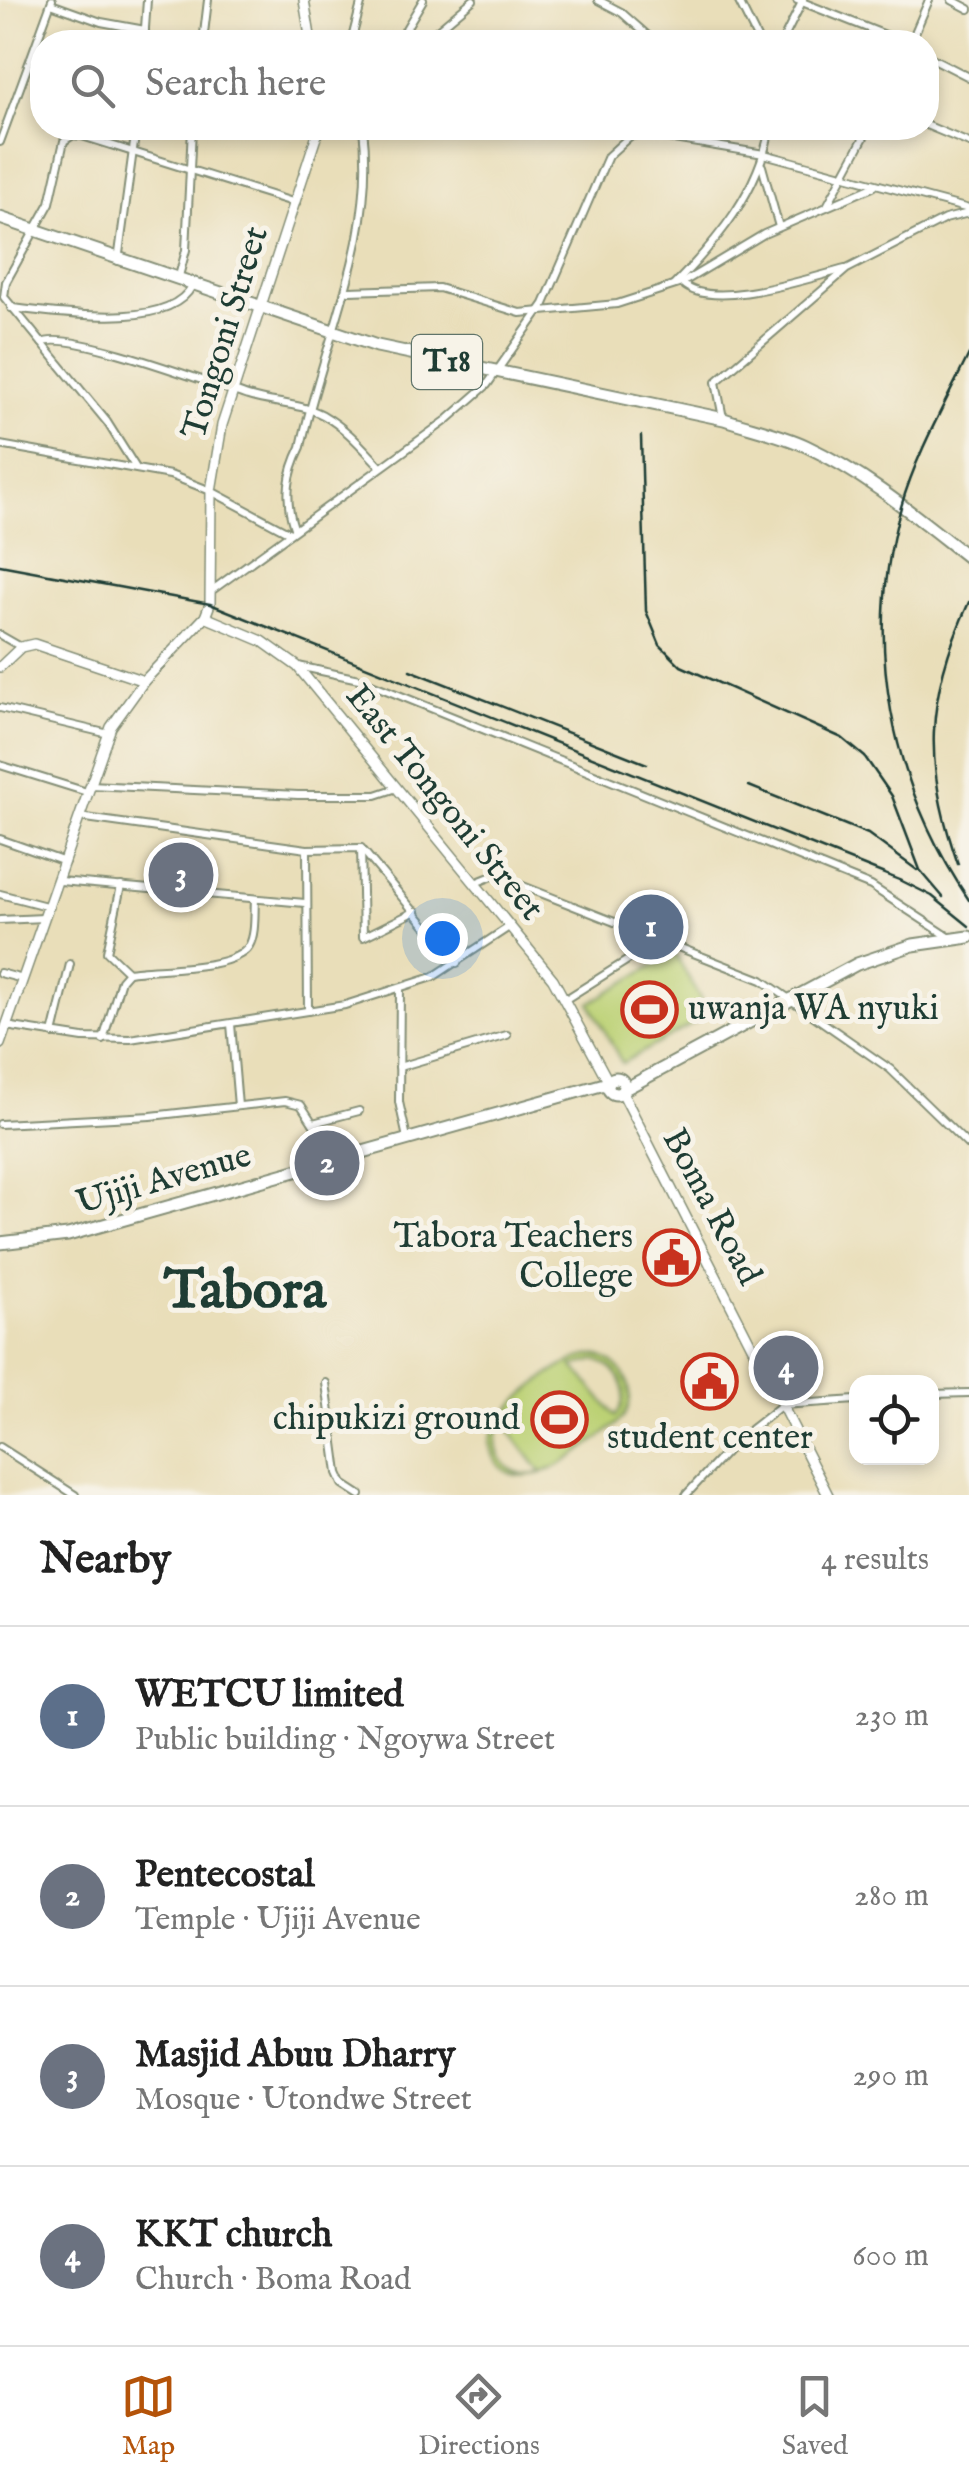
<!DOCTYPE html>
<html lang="en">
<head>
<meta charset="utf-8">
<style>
	:root { --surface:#fff; --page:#f2f2f2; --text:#222; --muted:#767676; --line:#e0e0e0; --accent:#b45309 }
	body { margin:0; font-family:"IM FELL English",serif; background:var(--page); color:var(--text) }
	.controls { position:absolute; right:30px; bottom:30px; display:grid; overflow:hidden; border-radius:20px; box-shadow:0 5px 15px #0003 }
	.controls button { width:90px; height:90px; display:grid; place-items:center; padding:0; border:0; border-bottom:2px solid var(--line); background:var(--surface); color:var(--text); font:50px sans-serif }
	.you { position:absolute; left:442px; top:938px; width:35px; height:35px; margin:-25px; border:8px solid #fff; border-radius:50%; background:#1a73e8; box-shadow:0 0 0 15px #1a73e833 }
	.badge { display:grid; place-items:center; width:65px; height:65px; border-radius:50%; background:var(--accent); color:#fff; font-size:32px; font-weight:700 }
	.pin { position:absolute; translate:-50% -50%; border:5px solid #fff; box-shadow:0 2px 10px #0006 }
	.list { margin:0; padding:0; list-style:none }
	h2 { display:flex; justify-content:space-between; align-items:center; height:130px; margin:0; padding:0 40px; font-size:42px }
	h2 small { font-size:32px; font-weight:400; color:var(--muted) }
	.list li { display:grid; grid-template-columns:65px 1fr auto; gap:30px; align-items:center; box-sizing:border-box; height:180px; padding:0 40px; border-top:2px solid var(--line) }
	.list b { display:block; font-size:38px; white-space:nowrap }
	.list p { margin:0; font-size:32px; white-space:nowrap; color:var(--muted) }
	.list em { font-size:32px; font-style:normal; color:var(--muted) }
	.icon { flex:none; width:55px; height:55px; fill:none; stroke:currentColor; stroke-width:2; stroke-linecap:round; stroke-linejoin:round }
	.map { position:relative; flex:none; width:969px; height:1495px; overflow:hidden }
	.search { position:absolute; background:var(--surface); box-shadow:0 5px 15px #0003; left:30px; right:30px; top:30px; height:110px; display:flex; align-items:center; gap:25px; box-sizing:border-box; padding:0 35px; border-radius:40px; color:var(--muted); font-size:38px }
	.sheet { height:850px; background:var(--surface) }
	nav { display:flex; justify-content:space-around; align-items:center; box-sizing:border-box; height:140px; border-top:2px solid var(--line); background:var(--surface); font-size:28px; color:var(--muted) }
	nav a { display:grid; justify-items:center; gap:5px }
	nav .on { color:var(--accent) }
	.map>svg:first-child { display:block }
	.green { fill:#bcd175; stroke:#6e8754; stroke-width:2.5; fill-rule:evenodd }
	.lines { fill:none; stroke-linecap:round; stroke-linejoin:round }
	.street-casing { stroke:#848e76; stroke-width:10 }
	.secondary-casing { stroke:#848e76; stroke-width:12 }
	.highway-casing { stroke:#848e76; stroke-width:15 }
	.street { stroke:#fff; stroke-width:6 }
	.secondary { stroke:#fff; stroke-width:9 }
	.highway { stroke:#fff; stroke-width:11 }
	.rail { stroke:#1f3d34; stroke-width:2.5 }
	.labels { text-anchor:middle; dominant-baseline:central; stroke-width:10; stroke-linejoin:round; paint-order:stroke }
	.shield { fill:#f7f3e8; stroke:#60746a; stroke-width:2.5 }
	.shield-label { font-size:32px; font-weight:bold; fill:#1f3d34 }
	.street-label { font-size:35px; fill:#1f3d34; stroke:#f7f3e8 }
	.poi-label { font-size:35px; fill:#1f3d34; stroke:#f7f3e8; text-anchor:end }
	.town-label { font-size:55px; font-weight:bold; fill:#1f3d34; stroke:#f7f3e8 }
</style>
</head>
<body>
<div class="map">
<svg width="969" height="1495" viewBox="0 0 969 1495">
	<rect width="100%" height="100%" fill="#f7f3e8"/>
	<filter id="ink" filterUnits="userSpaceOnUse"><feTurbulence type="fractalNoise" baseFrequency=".01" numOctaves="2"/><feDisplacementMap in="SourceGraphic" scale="20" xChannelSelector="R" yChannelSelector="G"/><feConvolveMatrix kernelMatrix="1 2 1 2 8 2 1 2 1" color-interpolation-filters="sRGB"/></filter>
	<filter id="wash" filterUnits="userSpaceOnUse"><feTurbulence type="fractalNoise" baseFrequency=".0048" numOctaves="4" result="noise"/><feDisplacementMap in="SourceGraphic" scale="40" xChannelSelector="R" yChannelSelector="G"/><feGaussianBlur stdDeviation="2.25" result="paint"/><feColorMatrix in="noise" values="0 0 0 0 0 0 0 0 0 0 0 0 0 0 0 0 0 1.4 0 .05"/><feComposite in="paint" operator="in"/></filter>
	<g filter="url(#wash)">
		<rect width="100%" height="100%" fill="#e9deb9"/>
		<g class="green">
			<path d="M675,953L709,1015L622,1063L590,1003Z"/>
			<path d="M596,1355C623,1362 640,1391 623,1417C613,1431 593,1441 580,1452C550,1474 499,1495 490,1443C492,1413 566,1354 596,1355ZM595,1360C622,1368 632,1393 616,1416L573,1366ZM502,1422H503L542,1473C509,1482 485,1452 502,1422Z"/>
		</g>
	</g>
	<g filter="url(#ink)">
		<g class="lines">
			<defs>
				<g id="street">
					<path d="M598,0L621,12L655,42"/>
					<path d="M738,0L759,42"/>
					<path d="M797,0L903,42"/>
					<path d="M952,0L969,9"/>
					<path d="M51,4L101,22L145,30"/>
					<path d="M144,42L147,0"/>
					<path d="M203,42L208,0"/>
					<path d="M351,42L362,0"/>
					<path d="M398,42L423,0"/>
					<path d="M423,42L473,0"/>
					<path d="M782,42L803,0"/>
					<path d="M911,42L929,0"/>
					<path d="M926,55L969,77"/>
					<path d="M926,125L969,143"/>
					<path d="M686,128L692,141"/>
					<path d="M666,135L679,128"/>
					<path d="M0,142L52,0"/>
					<path d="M762,166L779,227"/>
					<path d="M827,206L869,128"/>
					<path d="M118,261L136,128"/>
					<path d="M178,280L186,250L192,128"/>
					<path d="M682,283C710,312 809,278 845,269"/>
					<path d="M674,285C719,239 758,192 770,128"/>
					<path d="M349,291L439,288L520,313L617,304L682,283L764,234L873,187"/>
					<path d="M11,308C56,312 168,332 192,286"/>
					<path d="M42,343C67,329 214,385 248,396C273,404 300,403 323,415C347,429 361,446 380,466"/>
					<path d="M723,418L716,382L847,269L945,219L969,213"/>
					<path d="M0,445L170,475L211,491L288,532"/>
					<path d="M136,468L107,422L4,297L6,282L50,203L64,141L73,135L82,136L296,203"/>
					<path d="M294,528C284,498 288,473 301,447C323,341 377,239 363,128"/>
					<path d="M211,591L447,420L487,385L544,304L608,156L630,136L644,134L764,154L969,209"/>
					<path d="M0,635L21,647"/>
					<path d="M298,666L359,679L871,886L949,937"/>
					<path d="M0,708L109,734"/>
					<path d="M0,765L87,792"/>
					<path d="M90,785L298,795H376L394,789"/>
					<path d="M79,817L307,849L361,848L457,963"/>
					<path d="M0,839L65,862"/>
					<path d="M361,848L363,937L416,911"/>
					<path d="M307,849L308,1011"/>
					<path d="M60,881L305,903"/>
					<path d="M475,883L495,875L762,980L890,1069L969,1146"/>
					<path d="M121,886L107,952L128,972"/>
					<path d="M0,894L50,907"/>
					<path d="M0,920L44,918"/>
					<path d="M0,973L23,979"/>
					<path d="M400,990L399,1102L407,1138"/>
					<path d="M566,999L658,941"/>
					<path d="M231,1024L238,1106"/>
					<path d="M6,1026L83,1038L130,1039L345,1005L433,977L509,927"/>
					<path d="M53,1034L70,964"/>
					<path d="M103,1040L121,980L128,972C155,967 234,971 249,946C256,934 254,913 255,899"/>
					<path d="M399,1067L507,1035"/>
					<path d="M313,1123L359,1111"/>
					<path d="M0,1124L151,1116L285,1101L301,1105L335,1157"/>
					<path d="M326,1383L338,1473L343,1484L360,1495"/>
					<path d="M932,1394L969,1393"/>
					<path d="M0,1447L75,1495"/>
					<path d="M686,1495L736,1441L782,1405L856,1400"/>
				</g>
				<g id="secondary">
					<path d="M304,0L311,42"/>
					<path d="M205,617L262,641L297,666L553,979L608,1081"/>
					<path d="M0,667L21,647L34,644L144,681"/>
					<path d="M0,1044L111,727L144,681L205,617L210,604L211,491L222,425L319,128"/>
					<path d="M622,1092L828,1495"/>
				</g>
				<g id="highway">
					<path d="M0,218L377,346L724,419C751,428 780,434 806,446C866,474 918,518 969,558"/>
					<circle cx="616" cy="1086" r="8"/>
					<path d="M623,1090L857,964L913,945L969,937"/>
					<path d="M0,1243L68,1235L608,1083"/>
				</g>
			</defs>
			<use href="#street" class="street-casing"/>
			<use href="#secondary" class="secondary-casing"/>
			<use href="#highway" class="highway-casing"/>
			<use href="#street" class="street"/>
			<use href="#secondary" class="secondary"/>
			<use href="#highway" class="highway"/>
			<g class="rail">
				<path d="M969,354C945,404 916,454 901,507C862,644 891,784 969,900"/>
				<path d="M641,436L646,611L660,645L681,666L842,738L865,757L892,796L920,870L943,897"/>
				<path d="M0,565L210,604L902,881L932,896L969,926"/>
				<path d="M410,670L647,764"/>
				<path d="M749,786L868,834L917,870"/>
				<path d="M958,864C923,765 925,698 969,602"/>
			</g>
		</g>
	</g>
	<defs>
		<symbol id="stadium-ring" viewBox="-11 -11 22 22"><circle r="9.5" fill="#f7f3e8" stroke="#c8321e" stroke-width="1.5"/><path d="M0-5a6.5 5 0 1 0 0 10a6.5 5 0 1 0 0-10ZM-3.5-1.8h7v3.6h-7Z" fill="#c8321e"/></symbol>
		<symbol id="civic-ring" viewBox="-11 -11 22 22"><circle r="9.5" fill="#f7f3e8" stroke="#c8321e" stroke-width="1.5"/><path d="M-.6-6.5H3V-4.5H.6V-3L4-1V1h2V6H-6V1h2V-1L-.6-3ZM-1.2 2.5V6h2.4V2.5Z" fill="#c8321e"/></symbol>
	</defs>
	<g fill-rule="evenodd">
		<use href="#stadium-ring" x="618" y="978" width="63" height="63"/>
		<use href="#civic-ring" x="640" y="1226" width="63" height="63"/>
		<use href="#civic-ring" x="678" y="1350" width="63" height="63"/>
		<use href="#stadium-ring" x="528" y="1388" width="63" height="63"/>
	</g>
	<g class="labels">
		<rect class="shield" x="412" y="335" width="70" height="54" rx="8"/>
		<g class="shield-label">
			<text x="447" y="362">T18</text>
		</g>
		<g class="street-label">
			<text transform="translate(226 333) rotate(-73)">Tongoni Street</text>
			<text transform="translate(444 803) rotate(51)">East Tongoni Street</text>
			<text transform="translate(164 1180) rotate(-16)">Ujiji Avenue</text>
			<text transform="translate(711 1207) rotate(62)">Boma Road</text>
		</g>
		<g class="poi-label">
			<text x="688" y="1009" text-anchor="start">uwanja WA nyuki</text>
			<text x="633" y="1237">Tabora Teachers<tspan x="633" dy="40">College</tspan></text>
			<text x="520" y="1419">chipukizi ground</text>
			<text x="710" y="1438" text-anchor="middle">student center</text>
		</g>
		<g class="town-label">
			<text x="245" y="1292">Tabora</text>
		</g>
	</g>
</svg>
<div class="controls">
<button><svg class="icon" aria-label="locate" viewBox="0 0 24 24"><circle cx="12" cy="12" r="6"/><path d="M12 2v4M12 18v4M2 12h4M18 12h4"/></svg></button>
</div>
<div class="you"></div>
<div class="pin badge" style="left:651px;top:927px;background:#5c6f8a">1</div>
<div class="pin badge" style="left:327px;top:1163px;background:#6b7280">2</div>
<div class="pin badge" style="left:181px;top:875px;background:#6b7280">3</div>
<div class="pin badge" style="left:786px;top:1368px;background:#6b7280">4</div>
<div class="search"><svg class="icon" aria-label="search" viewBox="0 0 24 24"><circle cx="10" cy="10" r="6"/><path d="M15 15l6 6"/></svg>Search here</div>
</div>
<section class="sheet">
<h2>Nearby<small>4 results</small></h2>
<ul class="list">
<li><span class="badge" style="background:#5c6f8a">1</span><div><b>WETCU limited</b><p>Public building · Ngoywa Street</p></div><em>230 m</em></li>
<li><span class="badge" style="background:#6b7280">2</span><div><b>Pentecostal</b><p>Temple · Ujiji Avenue</p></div><em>280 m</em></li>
<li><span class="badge" style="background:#6b7280">3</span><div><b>Masjid Abuu Dharry</b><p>Mosque · Utondwe Street</p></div><em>290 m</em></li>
<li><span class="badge" style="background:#6b7280">4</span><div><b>KKT church</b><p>Church · Boma Road</p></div><em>600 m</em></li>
</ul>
</section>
<nav>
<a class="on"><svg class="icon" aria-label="map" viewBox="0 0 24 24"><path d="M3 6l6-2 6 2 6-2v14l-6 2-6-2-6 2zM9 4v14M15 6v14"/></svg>Map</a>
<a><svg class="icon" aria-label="directions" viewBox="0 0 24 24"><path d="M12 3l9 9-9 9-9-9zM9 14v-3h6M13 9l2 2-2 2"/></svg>Directions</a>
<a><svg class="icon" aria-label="saved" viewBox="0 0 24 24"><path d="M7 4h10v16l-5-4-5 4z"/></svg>Saved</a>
</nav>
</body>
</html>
